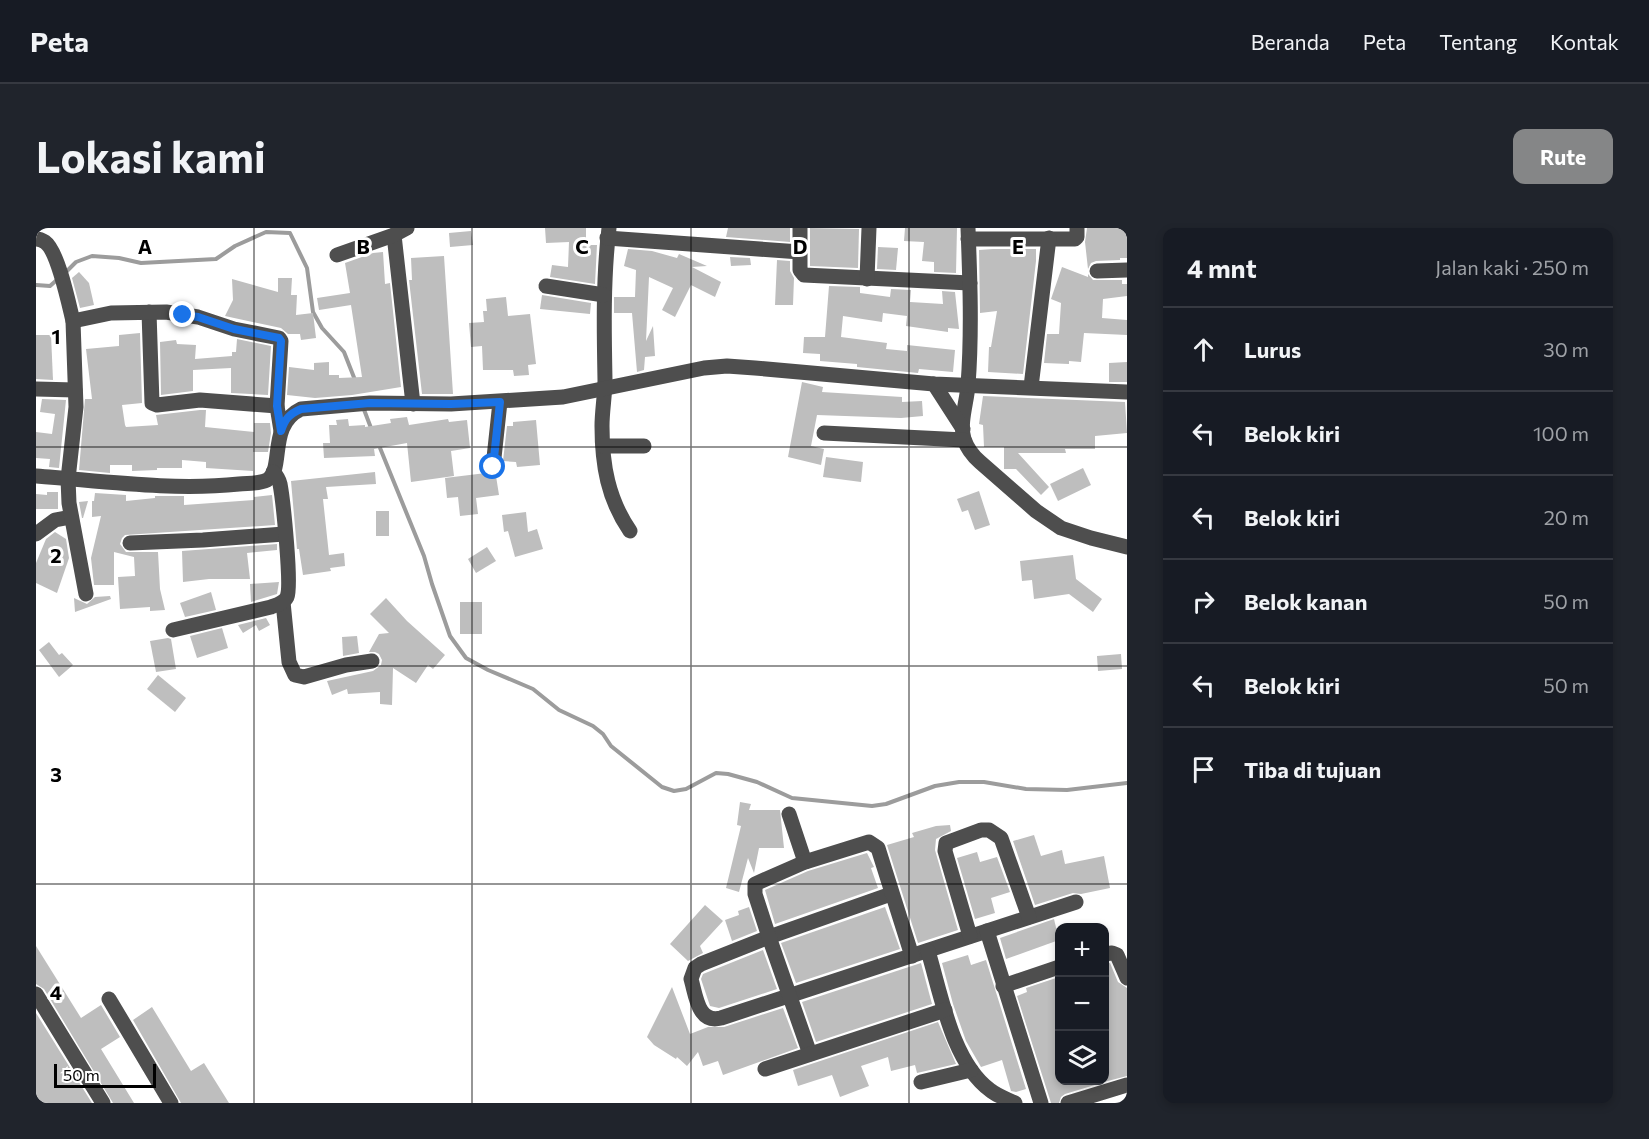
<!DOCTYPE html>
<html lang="id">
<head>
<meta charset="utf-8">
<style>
	:root { --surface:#171b24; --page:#20242c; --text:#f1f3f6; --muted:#9ea1a6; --line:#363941; --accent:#858687 }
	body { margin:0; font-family:Commissioner,sans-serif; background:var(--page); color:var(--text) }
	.controls { position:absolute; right:18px; bottom:18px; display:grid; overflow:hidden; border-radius:12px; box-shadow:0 3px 9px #0003 }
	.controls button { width:54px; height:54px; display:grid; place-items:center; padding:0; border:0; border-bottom:2px solid var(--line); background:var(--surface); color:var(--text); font:30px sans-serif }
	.scale { position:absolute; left:18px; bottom:15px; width:102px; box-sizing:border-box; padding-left:6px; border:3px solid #000; border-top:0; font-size:16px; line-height:21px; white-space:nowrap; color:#000; -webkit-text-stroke:4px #fff; paint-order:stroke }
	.stop { position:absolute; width:18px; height:18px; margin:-14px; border:4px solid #1a73e8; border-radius:50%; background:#fff }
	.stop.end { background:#1a73e8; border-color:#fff; box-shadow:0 2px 6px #0008 }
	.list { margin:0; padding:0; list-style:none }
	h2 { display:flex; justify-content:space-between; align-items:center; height:78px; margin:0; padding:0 24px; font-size:26px }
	h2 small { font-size:20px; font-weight:400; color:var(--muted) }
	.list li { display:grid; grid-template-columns:39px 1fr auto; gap:18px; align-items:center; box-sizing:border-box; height:84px; padding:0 24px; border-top:2px solid var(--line) }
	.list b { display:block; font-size:22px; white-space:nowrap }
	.list em { font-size:20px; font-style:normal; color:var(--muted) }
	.icon { flex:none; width:33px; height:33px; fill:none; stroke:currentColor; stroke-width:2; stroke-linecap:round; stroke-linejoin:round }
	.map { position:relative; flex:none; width:1091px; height:875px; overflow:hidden; border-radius:12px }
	header { display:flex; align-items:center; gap:36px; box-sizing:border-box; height:84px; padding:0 30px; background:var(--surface); border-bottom:2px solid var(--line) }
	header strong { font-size:28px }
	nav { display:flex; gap:33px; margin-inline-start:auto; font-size:21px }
	.intro { display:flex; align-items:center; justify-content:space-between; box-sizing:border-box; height:144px; padding:0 36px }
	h1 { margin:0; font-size:42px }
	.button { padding:15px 27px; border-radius:12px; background:var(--accent); color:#fff; font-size:21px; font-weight:700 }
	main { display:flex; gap:36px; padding:0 36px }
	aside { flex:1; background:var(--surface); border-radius:12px; box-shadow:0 3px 9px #0003 }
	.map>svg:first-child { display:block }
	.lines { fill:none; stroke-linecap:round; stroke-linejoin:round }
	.stream { stroke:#9c9c9c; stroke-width:4 }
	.building { fill:#bebebe }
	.minor { stroke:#4e4e4e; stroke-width:15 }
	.route { stroke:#1a73e8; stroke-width:8 }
	.grid { fill:none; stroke:#000; stroke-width:1.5; stroke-opacity:0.55 }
	.grid-label { font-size:20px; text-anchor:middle; font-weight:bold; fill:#000; stroke:#fff; stroke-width:6; stroke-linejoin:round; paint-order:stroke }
</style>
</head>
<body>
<header>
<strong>Peta</strong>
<nav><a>Beranda</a><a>Peta</a><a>Tentang</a><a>Kontak</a></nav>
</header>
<div class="intro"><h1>Lokasi kami</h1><a class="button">Rute</a></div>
<main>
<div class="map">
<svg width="1091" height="875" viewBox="0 0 1091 875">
	<rect width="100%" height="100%" fill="#fff"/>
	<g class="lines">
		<g class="stream">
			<path d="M29,45L40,34L56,28L83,30L105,35L180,31L199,18L230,4L254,5L271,40L277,84L286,100L308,124L319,152"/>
			<path d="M0,57L14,58L23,50"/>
			<path d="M327,179L335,200"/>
			<path d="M342,215L388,328L396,356L414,408L430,430L452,442L497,461L523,482L557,498L567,506L575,518L626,559L638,563L650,561L680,545L692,546L721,554L756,570L836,578L850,576L899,558L923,554H948L990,561L1031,562L1091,555"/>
		</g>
	</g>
	<g class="building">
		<path d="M509,0H550V17H561L559,56L514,49L516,37L532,39L533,14L510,15Z"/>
		<path d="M692,0H754V14L690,9Z"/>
		<path d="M774,0L823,1L822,40L774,38Z"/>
		<path d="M869,0H921L920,45L898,44V34L886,33L888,14L868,13Z"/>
		<path d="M1051,0H1091V30H1084V32L1060,33L1055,35L1052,41L1049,14Z"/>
		<path d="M435,3L437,17L414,19L413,5Z"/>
		<path d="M842,19L862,20L860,42L841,41Z"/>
		<path d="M592,21L616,23L641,30L643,26L671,38L656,39L685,54L679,69L655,57L639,89L626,82L637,60L613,49L610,113L617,98L619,128L609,129L608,142L601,144L596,85H578V69H599L600,42L588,38Z"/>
		<path d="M957,21H1000V33L987,146L952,144L953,119H955L961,83L944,85L943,22Z"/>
		<path d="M347,24L349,56L354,55L365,159L316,167L279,170L251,167L253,139L278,142V135L293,134V147H303V150L326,149L315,77L283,82L281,70L314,65L309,35L337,25Z"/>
		<path d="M408,28L417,166H386L373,52H376L375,30Z"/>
		<path d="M694,29L714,30L715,37L695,38Z"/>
		<path d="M741,32L754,33V43L758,50L757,77H739Z"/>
		<path d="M1026,39L1052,49V46L1057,52H1086V56H1091V68L1067,71L1066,90L1091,92V107L1048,105L1045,134L1033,133V136L1008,135L1011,106H1023L1025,75L1015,71Z"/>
		<path d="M43,44L53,55L58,77L44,80L36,50Z"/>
		<path d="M242,50H256L255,67H261L260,87L277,85L280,110L265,112L264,106H252L245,100L189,88L197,72L196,51L242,64Z"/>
		<path d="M793,58L824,59V65L854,69L855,61L875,62L874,74L907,76L906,63L919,64L923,101L912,100V104L870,98L871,88L847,85L846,94L807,88L805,109L851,115L850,121L871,123V117L919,122L917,144L883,141L882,145L821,139V136L784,133V126L767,125L768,109H789Z"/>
		<path d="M506,67L555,75L554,86L504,81Z"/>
		<path d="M470,69L472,88L494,86L500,136L492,137L493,147L478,148L477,142H447L446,118L435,119L433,95L448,94L447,83H451L450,71Z"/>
		<path d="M104,105L106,175L86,177L89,197L90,199L122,197L120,187L164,182H170L169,199L218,204V195H234L235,205L232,224H217V243L170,240V234L146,232V240H121V242L96,243V237H74V245L43,242L49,171H56L50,121L83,118V107Z"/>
		<path d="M0,107H15L17,152L0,151Z"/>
		<path d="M201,111L235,118L232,167L195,165V140L157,142V163L125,167L124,114L140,112L141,116L160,117L159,131L196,128V124H200Z"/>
		<path d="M1091,134V154H1073V135Z"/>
		<path d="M766,154L787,159L786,164L866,169V174L886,173L887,188L865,190L781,187L775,218L788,221L785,237L752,229Z"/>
		<path d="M947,168L1089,174L1091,205L1059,208V221H1029L1030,225H982L1013,259L1005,267L980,241H968V219H948L947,197L943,196Z"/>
		<path d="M6,171L30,172L23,240L13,239L14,231L0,230V204L16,206L19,186L4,184Z"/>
		<path d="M371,189L373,197L412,191L413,194L431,192L434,220L415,223L418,248L375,254L371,215L338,221L339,228L288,230L287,215H294L293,197H301L300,192L312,191L313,198L329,197V199L355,195L354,191Z"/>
		<path d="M500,192L504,237L481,239L480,234L467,233L471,198H477V194Z"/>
		<path d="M790,229L827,234L825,254L787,249Z"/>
		<path d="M1047,240L1055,257L1022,273L1014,256Z"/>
		<path d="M339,244L340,256L290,259L292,271H287L293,327L308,325L309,338L294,340L295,343L267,347L263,321H261L255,253Z"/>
		<path d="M450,245L455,249L460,248L463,267L440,270L442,286L424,288L422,269L411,270L409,250Z"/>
		<path d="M943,263L954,297L939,302L932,282L926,284L921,271Z"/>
		<path d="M11,264H22V281H0V266L11,267Z"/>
		<path d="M59,265L90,267V273L119,270V268H148V277L218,272V269L236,267L239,297L89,307L86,310L84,316L90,324H122L124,361L129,382L114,383V379L84,381L82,349L99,348L98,329L78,324V357H58L55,330L65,288L56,289V273H58Z"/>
		<path d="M52,273L47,290H46L43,274Z"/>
		<rect x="340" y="283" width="13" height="25"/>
		<path d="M490,284L492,304L501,301L507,321L479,329L472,303L468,304L466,287Z"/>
		<path d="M19,304L30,311L33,330L21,365L0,355V335L10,311Z"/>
		<path d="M241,316V322L211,325L214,351H173L147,354L146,323Z"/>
		<path d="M451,319L460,333L440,345L432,331Z"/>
		<path d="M1037,327L1040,351L1066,371L1057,384L1033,366L998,371L996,352L986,353L984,333Z"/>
		<path d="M243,354L241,366L215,374L214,356Z"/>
		<path d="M175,364L180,382L149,389L144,375Z"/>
		<path d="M74,368L75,371L39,384L38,370L51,376L59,369Z"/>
		<path d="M350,370L371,393L409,427L397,441L392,437L380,455L357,440L356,477L344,476V464L312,466L311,461L296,467L291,453L337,443L345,437L346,432L343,426L339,424H333L343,406L353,405L334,386Z"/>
		<rect x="424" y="374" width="22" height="32"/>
		<path d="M230,390L234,397L223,403L220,397L207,405L202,397Z"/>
		<path d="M186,400L192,420L161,430L154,408Z"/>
		<path d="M321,408L323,425L307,428L306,409Z"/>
		<path d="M132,410L135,411L140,441L120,444L114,413Z"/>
		<path d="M13,414L23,427L26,425L37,437L23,449L3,422Z"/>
		<path d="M1085,426L1086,441L1062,443L1061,428Z"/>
		<path d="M122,447L150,470L139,484L111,461Z"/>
		<path d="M704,574L715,576L713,582H744L748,620H723L718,645L712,630L703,664L690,660L705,598L701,597Z"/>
		<path d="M914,597L915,603L900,611L899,622L922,702L882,715L851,617L878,609L876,605L900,598Z"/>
		<path d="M998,607L1005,628L1026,622L1029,636L1068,628L1074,660L1045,666L1037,665L999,677L977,613Z"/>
		<path d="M941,624L944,634L961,629L974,664L955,670L959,685L939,691L921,630Z"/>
		<path d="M831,625L838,639L835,640L842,660L739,696L729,662L772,643Z"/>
		<path d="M669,677L687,693L664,718L667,725L652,733L634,716Z"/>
		<path d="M713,679L721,703L696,713L689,692L703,687L702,683Z"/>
		<path d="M849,679L864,721L760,755L745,715Z"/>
		<path d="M1018,691L1023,712L970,731L964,710Z"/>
		<path d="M0,718L45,790L65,777L84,809L65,821L98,875H77L8,761L0,756Z"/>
		<path d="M727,722L741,761L683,780L674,778L665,751L667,746Z"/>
		<path d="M932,727L935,737L950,732L990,861L980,864L975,863L966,832L945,839L930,813L917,776L906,735Z"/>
		<path d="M885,735L896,776L780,814L766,774Z"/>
		<path d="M1074,735L1082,754L1091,760V848L1068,854V736Z"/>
		<path d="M1023,749V852H1061L1062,856L1029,866L1025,869L1023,875H1015L981,768L991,764L990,760Z"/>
		<path d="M636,759L654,806L672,799H688L747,780L762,820L687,847L682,833L667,838L662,824L651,838L641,829L640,831L618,817L611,809Z"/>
		<path d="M116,779L155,843L168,835L193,875H145L97,792Z"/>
		<path d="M0,785L56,875H0Z"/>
		<path d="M902,794L920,836L881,845L879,837L855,843L852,829L825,838L833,858L804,869L796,847L762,858L757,842Z"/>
	</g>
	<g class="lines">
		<g class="minor">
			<path d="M371,0L358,7L377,176"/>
			<path d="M573,0C567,51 568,101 569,152C569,167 566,183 566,198C566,237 572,271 594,303"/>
			<path d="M764,0V42L768,47L934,55"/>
			<path d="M932,0C934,52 936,105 932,157C931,174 923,195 928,211C931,220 937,228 944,234L1000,283L1025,300L1055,310L1091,319"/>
			<path d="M571,10L764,24"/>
			<path d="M0,11C3,11 6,12 9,14C22,23 33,77 37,93"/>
			<path d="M932,11H1039L1041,9V0"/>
			<path d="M301,27L358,7"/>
			<path d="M1061,43L1091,42"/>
			<path d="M831,51L833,0"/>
			<path d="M510,58L568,67"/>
			<path d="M113,84L116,175L121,177L164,172L241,178"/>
			<path d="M898,156L927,201"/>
			<path d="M995,159L1013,10"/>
			<path d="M0,161L39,162"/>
			<path d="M788,205L928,212"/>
			<path d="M567,218H608"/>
			<path d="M457,239L464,174"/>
			<path d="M0,248C67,253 136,263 203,256C212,255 223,256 231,252C249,242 231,197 265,181L334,175L415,176L527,169L668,140L691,138L719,140L898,156L1091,164"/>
			<path d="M0,306L19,292L35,289"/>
			<path d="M94,315L167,312L248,306"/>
			<path d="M50,366L33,275L32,251L40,179L37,93L75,85L130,84L162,89L198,101L243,110L245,113L241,178L245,203"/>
			<path d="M247,374L253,434L259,447L268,449L310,437L336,433"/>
			<path d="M137,402L235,379C240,377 248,375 251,369C256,358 247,272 244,256C243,251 241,248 237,244"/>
			<path d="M753,586L769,634"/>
			<path d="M855,666L733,709L665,736L659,740L655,751C660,768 662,796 685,790L1040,674"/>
			<path d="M951,703L1005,875"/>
			<path d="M934,708L909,623L910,615L945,602H953L965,610L993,689"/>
			<path d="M892,723C905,766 916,834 954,862C961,868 971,871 979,875"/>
			<path d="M1068,726L1076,725L1081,727L1091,750"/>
			<path d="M967,758L1023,739"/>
			<path d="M0,766L67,875"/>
			<path d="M73,771L135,875"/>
			<path d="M774,826L733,709L719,666V656L769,634L833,614L842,620L876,728"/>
			<path d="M729,841L909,782"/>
			<path d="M885,854L935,842"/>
			<path d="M1032,875L1091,857"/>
		</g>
	</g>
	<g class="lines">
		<path class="route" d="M147,87L162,89L198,101L243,110L245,113L241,178L245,203C249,191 253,186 265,181L334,175L415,176L464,174L457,239"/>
	</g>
	<path class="grid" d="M218,0V875M436,0V875M655,0V875M873,0V875M0,219H1091M0,438H1091M0,656H1091"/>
	<g class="grid-label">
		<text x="109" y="26">A</text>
		<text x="327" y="26">B</text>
		<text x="546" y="26">C</text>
		<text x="764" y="26">D</text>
		<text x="982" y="26">E</text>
		<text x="20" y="116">1</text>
		<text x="20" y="335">2</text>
		<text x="20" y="554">3</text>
		<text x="20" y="772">4</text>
	</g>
</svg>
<div class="controls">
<button>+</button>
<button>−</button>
<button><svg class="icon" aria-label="layers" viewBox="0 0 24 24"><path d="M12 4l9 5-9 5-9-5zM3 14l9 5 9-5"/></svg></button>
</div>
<div class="scale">50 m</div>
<div class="stop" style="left:457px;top:239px"></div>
<div class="stop end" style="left:147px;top:87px"></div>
</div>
<aside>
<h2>4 mnt<small>Jalan kaki · 250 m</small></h2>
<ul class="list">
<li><svg class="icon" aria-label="ahead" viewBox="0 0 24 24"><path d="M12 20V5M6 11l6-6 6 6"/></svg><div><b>Lurus</b></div><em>30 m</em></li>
<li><svg class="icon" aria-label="left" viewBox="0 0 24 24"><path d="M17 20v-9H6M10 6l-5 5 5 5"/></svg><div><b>Belok kiri</b></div><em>100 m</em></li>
<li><svg class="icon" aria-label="left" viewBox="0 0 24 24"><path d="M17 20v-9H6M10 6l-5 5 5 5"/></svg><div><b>Belok kiri</b></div><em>20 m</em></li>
<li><svg class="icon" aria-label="right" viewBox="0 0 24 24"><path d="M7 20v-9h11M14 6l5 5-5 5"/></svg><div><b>Belok kanan</b></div><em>50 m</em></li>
<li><svg class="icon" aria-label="left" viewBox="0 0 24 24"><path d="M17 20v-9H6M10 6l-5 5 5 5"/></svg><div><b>Belok kiri</b></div><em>50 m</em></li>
<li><svg class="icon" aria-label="arrive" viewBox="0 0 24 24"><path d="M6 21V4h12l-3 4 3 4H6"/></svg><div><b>Tiba di tujuan</b></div></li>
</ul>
</aside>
</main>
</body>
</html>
